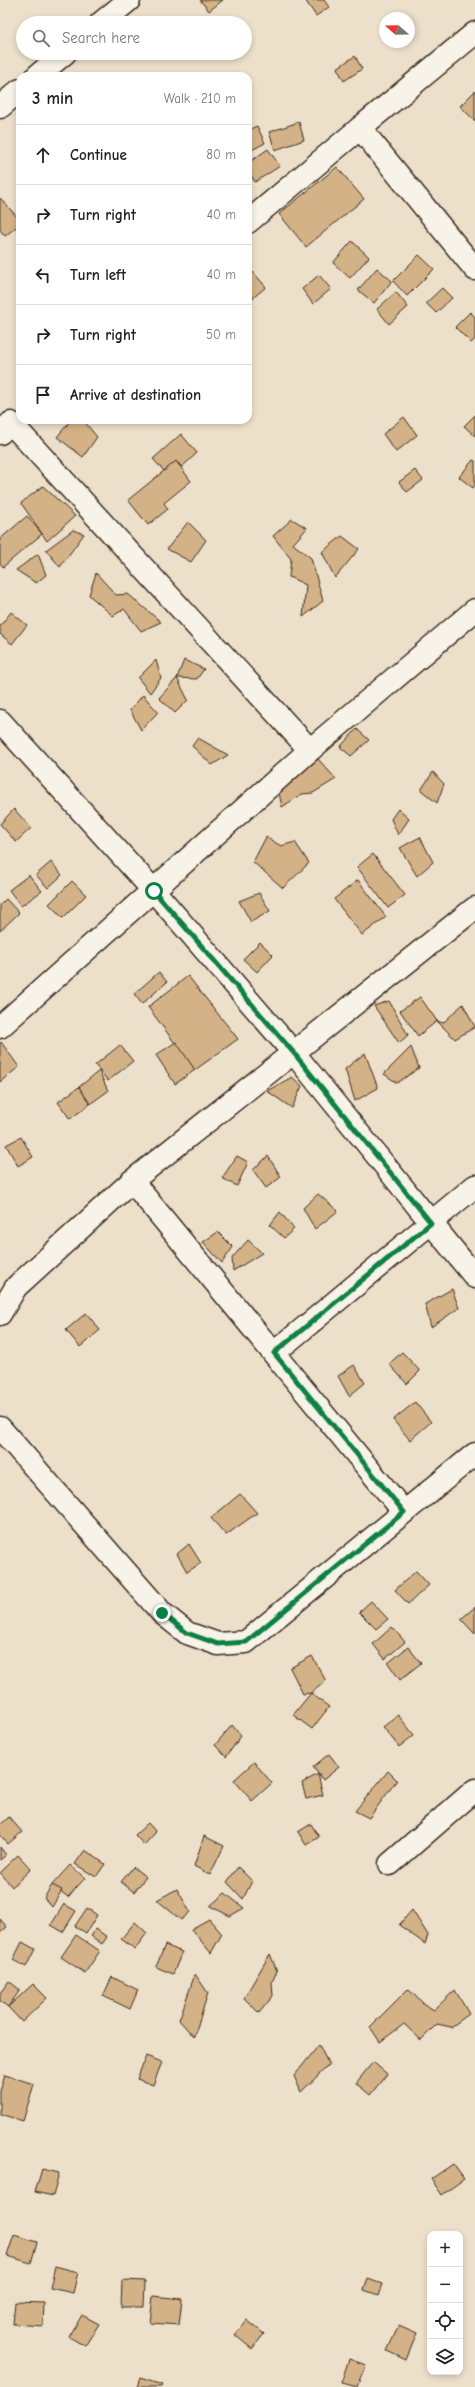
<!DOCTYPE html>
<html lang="en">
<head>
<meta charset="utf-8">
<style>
	:root { --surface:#fff; --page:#f6f6f6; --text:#222; --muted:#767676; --line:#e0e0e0 }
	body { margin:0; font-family:"Comic Neue",sans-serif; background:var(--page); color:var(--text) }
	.controls { position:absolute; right:12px; bottom:12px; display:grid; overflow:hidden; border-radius:8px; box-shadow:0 2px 6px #0003 }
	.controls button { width:36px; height:36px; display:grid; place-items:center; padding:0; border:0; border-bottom:1px solid var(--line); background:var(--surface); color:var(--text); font:20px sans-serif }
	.compass { position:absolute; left:379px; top:12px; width:36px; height:36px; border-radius:50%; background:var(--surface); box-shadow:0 2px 6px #0003; rotate:290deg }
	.stop { position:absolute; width:12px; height:12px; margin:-9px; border:3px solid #0b8043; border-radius:50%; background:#fff }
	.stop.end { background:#0b8043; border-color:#fff; box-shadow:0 1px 4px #0008 }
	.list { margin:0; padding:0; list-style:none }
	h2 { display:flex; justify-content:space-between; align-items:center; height:52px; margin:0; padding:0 16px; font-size:17px }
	h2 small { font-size:13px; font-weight:400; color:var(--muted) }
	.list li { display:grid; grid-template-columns:26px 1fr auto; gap:12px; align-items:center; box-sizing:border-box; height:60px; padding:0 16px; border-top:1px solid var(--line) }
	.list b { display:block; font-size:15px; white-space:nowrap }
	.list em { font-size:13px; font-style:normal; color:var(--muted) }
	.icon { flex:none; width:22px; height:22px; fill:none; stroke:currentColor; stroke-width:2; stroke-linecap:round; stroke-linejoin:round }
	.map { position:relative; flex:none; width:475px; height:2387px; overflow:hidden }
	.search { position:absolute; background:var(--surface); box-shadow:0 2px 6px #0003; left:16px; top:16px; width:236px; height:44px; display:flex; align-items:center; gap:10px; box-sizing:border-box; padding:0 14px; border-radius:22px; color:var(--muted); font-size:15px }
	.panel { position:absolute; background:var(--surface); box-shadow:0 2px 6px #0003; left:16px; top:72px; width:236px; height:352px; border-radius:12px }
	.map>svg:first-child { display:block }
	.building { fill:#d4b287; stroke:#3b2a1e }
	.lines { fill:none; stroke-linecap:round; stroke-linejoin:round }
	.minor-casing { stroke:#3b2a1e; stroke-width:25 }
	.minor { stroke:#f7f3e8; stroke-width:22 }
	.route { stroke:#0b8043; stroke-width:5 }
</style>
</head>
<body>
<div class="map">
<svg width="475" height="2387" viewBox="0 0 475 2387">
	<rect width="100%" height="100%" fill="#ece0cb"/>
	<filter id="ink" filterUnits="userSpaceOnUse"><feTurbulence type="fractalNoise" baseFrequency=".025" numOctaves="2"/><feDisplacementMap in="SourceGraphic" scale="8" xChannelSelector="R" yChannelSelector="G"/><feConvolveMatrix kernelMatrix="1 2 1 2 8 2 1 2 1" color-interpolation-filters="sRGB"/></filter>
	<g filter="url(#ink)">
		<g class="building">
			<path d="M200,0H223L209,11Z"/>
			<path d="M305,0H324L329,7L316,16Z"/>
			<path d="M355,56L362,69L344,81L337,68Z"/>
			<path d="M475,91V121L460,106Z"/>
			<path d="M299,122L304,140L275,150L269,132Z"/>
			<path d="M257,126L265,143L248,152V130Z"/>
			<path d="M268,149L280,166L255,182L248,170V163Z"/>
			<path d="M337,167L364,199L306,247L279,214Z"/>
			<path d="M0,198L20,220V224L5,236L0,230Z"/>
			<path d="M352,241L369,257L350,278L333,263Z"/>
			<path d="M419,255L434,269L407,296L393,281Z"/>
			<path d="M377,268L392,281L374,303L358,290Z"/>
			<path d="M253,272L266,287L248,302V276Z"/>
			<path d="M319,275L331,289L313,304L302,289Z"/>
			<path d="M442,288L452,298L436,313L426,303Z"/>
			<path d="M396,292L408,307L389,324L377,309Z"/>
			<path d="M470,312L475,317V339L471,343L455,327Z"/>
			<path d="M475,415V436L464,426Z"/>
			<path d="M404,417L417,435L396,452L383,434Z"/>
			<path d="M71,420H83L97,437L83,457L57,437Z"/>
			<path d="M181,434L197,453L182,467L176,461L165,472L153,459Z"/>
			<path d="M473,460L475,461V485L473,488L459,477Z"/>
			<path d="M176,461L191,481L164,503L168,509L148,525L128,500Z"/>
			<path d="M415,470L423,480L407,492L399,482Z"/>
			<path d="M43,486L75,516L47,541L21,503Z"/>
			<path d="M27,516L42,534L3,567L0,563V539Z"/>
			<path d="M292,519L307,528L293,544L311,558L323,601L303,617L306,585L289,577L291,559L273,536Z"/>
			<path d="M188,522L206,540L191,562L167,549Z"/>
			<path d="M73,530L84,534L60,567L46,550Z"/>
			<path d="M342,536L359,549L335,578L322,552Z"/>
			<path d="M38,554L46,575L36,583L16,570Z"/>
			<path d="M96,573L116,595L128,594L161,622L141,631L124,609L113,616L89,595Z"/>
			<path d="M11,612L27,625L12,644L0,634V626Z"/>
			<path d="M156,660L161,678L150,693L138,678Z"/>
			<path d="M184,660L204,669L197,679L177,678Z"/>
			<path d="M177,678L188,700L175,713L159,698Z"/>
			<path d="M143,695L158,712L141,730L130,710Z"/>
			<path d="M357,729L369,740L351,756L340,747Z"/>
			<path d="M198,738L228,755L212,765L192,746Z"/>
			<path d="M318,759L336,779L313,793L302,794L282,807L279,793Z"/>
			<path d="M433,772L444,784L437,803L421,790Z"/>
			<path d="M14,809L31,828L16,842L0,824Z"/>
			<path d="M398,809L409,819L398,835L391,819Z"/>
			<path d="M266,837L281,846L295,842L309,863L283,888L253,862Z"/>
			<path d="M420,837L433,862L417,876L400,848Z"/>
			<path d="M373,854L405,895L388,908L357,867Z"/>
			<path d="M51,862L62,875L48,888L36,875Z"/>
			<path d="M29,875L42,891L21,906L9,890Z"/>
			<path d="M358,880L386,917L362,935L334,899Z"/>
			<path d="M72,881L86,895L63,918L49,904Z"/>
			<path d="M259,893L270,911L251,922L239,901Z"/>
			<path d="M6,899L19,913L0,931V905Z"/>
			<path d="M260,942L273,955L257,972L243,959Z"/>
			<path d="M159,972L167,982L142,1004L134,994Z"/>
			<path d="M188,976L238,1039L195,1070L148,1007Z"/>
			<path d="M420,997L437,1021L418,1036L400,1011Z"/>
			<path d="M389,1001L408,1035L399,1043L374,1006Z"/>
			<path d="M463,1004L475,1027L455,1039L437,1021L443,1023Z"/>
			<path d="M1,1042L19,1067L0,1082V1043Z"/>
			<path d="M176,1042L195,1070L175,1084L156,1055Z"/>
			<path d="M120,1045L133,1061L108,1081L95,1065Z"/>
			<path d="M411,1047L419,1068L397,1083L384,1074Z"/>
			<path d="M365,1053L378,1088L355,1101L345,1069Z"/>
			<path d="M99,1071L108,1091L90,1104L79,1087Z"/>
			<path d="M292,1077L302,1086L292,1108L267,1091Z"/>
			<path d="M79,1087L90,1104L70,1119L58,1102Z"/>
			<path d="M21,1137L33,1157L18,1166L6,1145Z"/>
			<path d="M237,1156L248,1162L237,1186L222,1178Z"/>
			<path d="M268,1156L281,1177L266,1188L253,1170Z"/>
			<path d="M318,1194L338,1211L315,1229L303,1208Z"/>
			<path d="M280,1212L294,1229L284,1238L270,1225Z"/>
			<path d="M218,1232L233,1247L222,1263L203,1242Z"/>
			<path d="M248,1240L262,1253L233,1271L232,1258Z"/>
			<path d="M452,1289L459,1308L431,1327L425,1304Z"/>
			<path d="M86,1313L100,1330L80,1347L66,1330Z"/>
			<path d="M402,1352L420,1371L407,1384L389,1364Z"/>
			<path d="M354,1365L365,1383L349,1396L338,1376Z"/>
			<path d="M415,1402L431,1422L410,1440L393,1420Z"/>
			<path d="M240,1494L257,1513L226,1535L211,1518Z"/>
			<path d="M189,1544L201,1563L187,1572L177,1554Z"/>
			<path d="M416,1571L429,1585L408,1604L395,1590Z"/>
			<path d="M371,1601L388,1619L376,1629L359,1612Z"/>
			<path d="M475,1607V1634L461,1619Z"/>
			<path d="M392,1627L405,1642L385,1659L373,1644Z"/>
			<path d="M408,1647L421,1663L400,1680L388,1663Z"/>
			<path d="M312,1656L326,1681L311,1693L303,1694L290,1668Z"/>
			<path d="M311,1693L329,1707L312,1729L293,1715Z"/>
			<path d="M398,1715L414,1735L399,1747L383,1727Z"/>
			<path d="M232,1725L241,1736L226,1757L215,1745Z"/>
			<path d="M329,1754L339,1767L323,1780L313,1767Z"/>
			<path d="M254,1762L272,1783L252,1801L234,1780Z"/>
			<path d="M388,1771L397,1780L369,1818L355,1811Z"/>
			<path d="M318,1774L323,1795L306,1799L302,1783Z"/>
			<path d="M9,1817L22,1832L8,1844L0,1835V1825Z"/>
			<path d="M148,1823L156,1832L144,1845L135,1835Z"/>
			<path d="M311,1824L319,1837L306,1845L298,1832Z"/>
			<path d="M204,1836L224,1846L210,1875L194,1866Z"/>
			<path d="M0,1847L6,1855L0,1860Z"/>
			<path d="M85,1850L105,1864L96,1877L75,1864Z"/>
			<path d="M18,1855L31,1869L12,1887L0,1872Z"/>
			<path d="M70,1865L85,1878L68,1897L52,1885Z"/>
			<path d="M133,1867L146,1877L134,1892L121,1882Z"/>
			<path d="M238,1867L252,1881L243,1899L227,1882Z"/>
			<path d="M52,1885L62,1890L52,1907L44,1898Z"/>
			<path d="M177,1889L190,1912L181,1920L157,1900Z"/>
			<path d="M225,1893L244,1908L230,1916L210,1906Z"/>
			<path d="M64,1904L76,1911L63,1932L51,1925Z"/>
			<path d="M87,1908L97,1915L86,1933L75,1926Z"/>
			<path d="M412,1910L428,1935L425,1944L399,1925Z"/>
			<path d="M0,1919L7,1927L0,1933Z"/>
			<path d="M209,1919L222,1934L211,1953L191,1929Z"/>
			<path d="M135,1922L147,1933L135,1949L121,1939Z"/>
			<path d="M96,1929L107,1937L102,1944L91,1936Z"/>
			<path d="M76,1935L100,1951L85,1973L61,1957Z"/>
			<path d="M22,1942L35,1949L26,1967L13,1960Z"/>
			<path d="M165,1945L182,1952L173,1974L156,1967Z"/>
			<path d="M270,1954L277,1971L272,1982L273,1996L259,2013L244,1998Z"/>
			<path d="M195,1974L208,1993L194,2037L179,2020Z"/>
			<path d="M112,1977L138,1990L130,2009L103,1996Z"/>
			<path d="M9,1981L20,1990L8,2007L0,2001V1993Z"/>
			<path d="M33,1984L47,1998L22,2022L8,2007Z"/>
			<path d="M408,1989L424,2004L434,2010L455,1990L469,2014L451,2027L437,2024L421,2040L404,2024L380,2042L370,2027Z"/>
			<path d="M319,2045L329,2065L301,2092L294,2076Z"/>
			<path d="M146,2056L162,2062L153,2085L137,2079Z"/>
			<path d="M373,2062L387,2074L370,2095L356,2083Z"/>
			<path d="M5,2075L34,2084L23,2121L0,2114V2091Z"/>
			<path d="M453,2164L464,2179L442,2195L431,2179Z"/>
			<path d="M42,2169L59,2173L53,2196L35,2192Z"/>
			<path d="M14,2235L37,2242L31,2263L7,2256Z"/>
			<path d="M55,2266L78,2272L73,2293L50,2288Z"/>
			<path d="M368,2279L382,2284L378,2295L364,2290Z"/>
			<path d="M122,2280L145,2281L144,2307H121Z"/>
			<path d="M153,2296L182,2299L179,2325L150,2323Z"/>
			<path d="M15,2302L44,2303L43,2326L13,2324Z"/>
			<path d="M82,2315L99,2324L85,2346L69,2337Z"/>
			<path d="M247,2320L264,2334L252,2349L235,2335Z"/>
			<path d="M399,2325L417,2333L406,2360L387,2351Z"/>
			<path d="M349,2359L366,2365L358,2387L341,2383Z"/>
			<path d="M140,2378L162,2385L161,2387H137Z"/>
		</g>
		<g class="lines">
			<defs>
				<g id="minor">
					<path d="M101,23L129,0"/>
					<path d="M475,33L360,128L475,269"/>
					<path d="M37,76L65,53"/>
					<path d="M0,107L20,90"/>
					<path d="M248,222L360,128"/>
					<path d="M0,433L11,423L310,750"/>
					<path d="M0,721L154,891L293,1052L475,1277"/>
					<path d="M0,1027L310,750L475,610"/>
					<path d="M132,1181L404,1512"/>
					<path d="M0,1314L16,1287L132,1181L475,908"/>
					<path d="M274,1353L475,1186"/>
					<path d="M0,1428L162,1613L187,1633L218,1644L246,1642L475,1454"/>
					<path d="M390,1864L475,1790"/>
				</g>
			</defs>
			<use href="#minor" class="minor-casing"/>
			<use href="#minor" class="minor"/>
		</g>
	</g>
	<g class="lines" filter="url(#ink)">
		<path class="route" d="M154,891L293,1052L431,1223L274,1353L404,1512L246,1642L218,1644L187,1633L162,1613"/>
	</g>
</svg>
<div class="controls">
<button>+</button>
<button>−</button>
<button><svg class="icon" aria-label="locate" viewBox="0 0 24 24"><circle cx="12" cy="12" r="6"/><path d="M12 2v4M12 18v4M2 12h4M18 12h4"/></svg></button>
<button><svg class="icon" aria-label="layers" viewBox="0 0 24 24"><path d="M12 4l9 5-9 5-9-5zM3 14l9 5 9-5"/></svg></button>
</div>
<svg class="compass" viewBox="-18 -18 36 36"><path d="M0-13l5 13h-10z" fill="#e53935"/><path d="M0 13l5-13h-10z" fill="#767676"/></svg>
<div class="stop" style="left:154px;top:891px"></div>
<div class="stop end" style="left:162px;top:1613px"></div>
<div class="search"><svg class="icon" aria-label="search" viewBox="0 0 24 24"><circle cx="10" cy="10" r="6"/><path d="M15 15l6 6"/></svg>Search here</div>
<section class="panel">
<h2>3 min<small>Walk · 210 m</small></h2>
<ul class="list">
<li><svg class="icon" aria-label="ahead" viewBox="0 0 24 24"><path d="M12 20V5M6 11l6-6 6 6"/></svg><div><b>Continue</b></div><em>80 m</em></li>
<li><svg class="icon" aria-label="right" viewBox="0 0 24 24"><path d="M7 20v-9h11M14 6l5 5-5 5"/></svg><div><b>Turn right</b></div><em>40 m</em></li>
<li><svg class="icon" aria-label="left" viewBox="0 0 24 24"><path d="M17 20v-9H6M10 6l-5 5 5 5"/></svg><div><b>Turn left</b></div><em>40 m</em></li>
<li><svg class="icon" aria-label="right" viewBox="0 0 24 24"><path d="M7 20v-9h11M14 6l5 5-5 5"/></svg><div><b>Turn right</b></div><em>50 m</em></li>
<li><svg class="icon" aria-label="arrive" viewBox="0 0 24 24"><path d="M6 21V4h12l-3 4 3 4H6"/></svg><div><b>Arrive at destination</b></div></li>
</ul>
</section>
</div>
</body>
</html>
